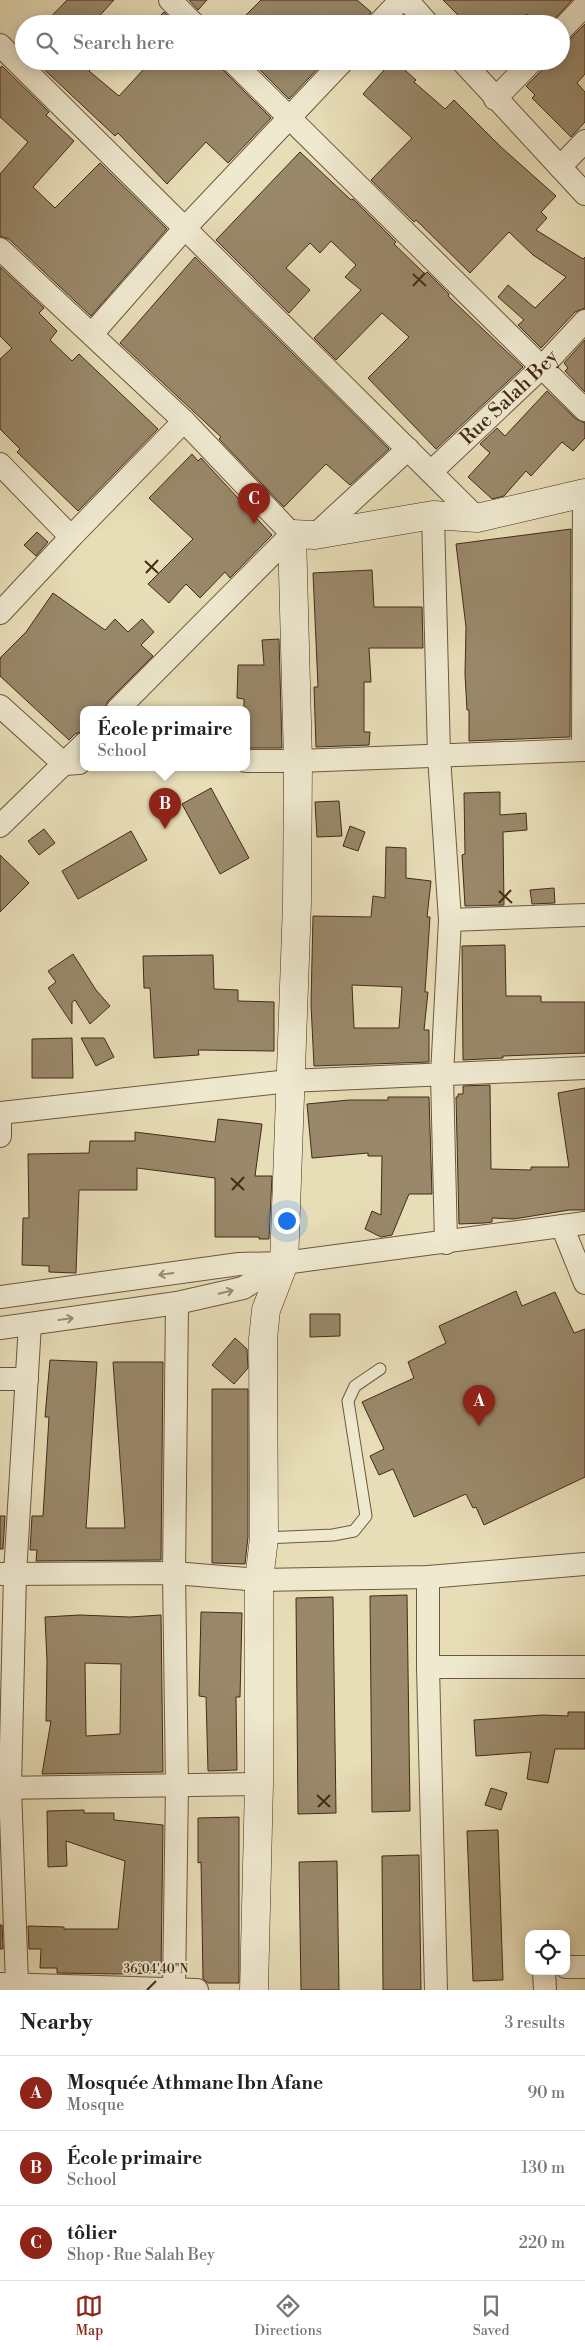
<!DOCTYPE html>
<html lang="en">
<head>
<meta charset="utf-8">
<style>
	:root { --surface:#fff; --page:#f6f6f6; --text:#222; --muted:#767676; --line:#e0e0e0; --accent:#8f2418 }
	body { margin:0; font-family:"Libre Bodoni",serif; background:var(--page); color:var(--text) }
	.controls { position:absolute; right:15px; bottom:15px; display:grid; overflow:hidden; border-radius:10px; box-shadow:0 2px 12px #0003 }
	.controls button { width:45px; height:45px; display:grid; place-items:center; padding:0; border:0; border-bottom:1px solid var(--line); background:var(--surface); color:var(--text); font:25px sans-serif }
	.you { position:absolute; left:286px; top:1220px; width:18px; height:18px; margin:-12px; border:4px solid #fff; border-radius:50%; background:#1a73e8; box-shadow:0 0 0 8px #1a73e833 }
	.badge { display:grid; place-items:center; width:32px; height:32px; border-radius:50%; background:var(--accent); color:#fff; font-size:16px; font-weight:700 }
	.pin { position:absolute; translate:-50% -41px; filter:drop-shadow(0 1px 2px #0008) }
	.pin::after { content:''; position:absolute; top:26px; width:18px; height:15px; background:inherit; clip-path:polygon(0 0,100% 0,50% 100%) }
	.popup { position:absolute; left:80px; top:706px; width:170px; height:65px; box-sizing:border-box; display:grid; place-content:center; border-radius:10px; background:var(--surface); filter:drop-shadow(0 1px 4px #0005); font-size:16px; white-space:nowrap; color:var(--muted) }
	.popup b { font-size:19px; color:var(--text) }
	.popup::after { content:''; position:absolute; left:50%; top:100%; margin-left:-10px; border:10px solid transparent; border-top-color:var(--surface) }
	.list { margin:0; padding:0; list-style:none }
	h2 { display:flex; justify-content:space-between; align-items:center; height:65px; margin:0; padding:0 20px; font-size:21px }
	h2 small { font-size:16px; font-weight:400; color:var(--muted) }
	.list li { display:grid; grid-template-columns:32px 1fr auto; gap:15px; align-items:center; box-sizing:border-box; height:75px; padding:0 20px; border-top:1px solid var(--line) }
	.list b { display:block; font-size:19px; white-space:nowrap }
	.list p { margin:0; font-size:16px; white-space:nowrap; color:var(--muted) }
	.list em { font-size:16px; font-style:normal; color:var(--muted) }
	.icon { flex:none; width:28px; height:28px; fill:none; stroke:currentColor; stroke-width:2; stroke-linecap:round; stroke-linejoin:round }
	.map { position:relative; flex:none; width:585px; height:1990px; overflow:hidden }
	.search { position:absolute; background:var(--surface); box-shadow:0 2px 12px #0003; left:15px; right:15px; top:15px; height:55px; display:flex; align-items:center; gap:12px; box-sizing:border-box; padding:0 18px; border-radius:28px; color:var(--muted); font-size:19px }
	.sheet { height:290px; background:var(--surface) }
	nav { display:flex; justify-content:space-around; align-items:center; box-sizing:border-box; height:70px; border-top:1px solid var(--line); background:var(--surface); font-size:14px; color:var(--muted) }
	nav a { display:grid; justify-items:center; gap:2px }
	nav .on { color:var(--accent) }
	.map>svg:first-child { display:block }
	.building { fill:#99886a; stroke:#442b16; fill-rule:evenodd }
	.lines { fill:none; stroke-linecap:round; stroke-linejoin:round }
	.lane-casing { stroke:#6d583e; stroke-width:13 }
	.street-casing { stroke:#6d583e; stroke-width:24 }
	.secondary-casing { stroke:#442b16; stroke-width:29 }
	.lane { stroke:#efe9d0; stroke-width:11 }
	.street { stroke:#efe9d0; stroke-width:22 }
	.secondary { stroke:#efe9d0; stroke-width:28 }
	.oneway { stroke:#9a8a73 }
	.ticks { fill:none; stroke:#442b16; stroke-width:2 }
	.labels { text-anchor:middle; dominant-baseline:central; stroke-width:4; stroke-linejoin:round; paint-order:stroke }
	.street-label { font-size:20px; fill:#442b16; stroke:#efe9d0 }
	.ticks-label { font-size:12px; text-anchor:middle; fill:#442b16; stroke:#efe9d0; stroke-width:4; stroke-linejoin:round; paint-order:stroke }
</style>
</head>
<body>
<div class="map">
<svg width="585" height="1990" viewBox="0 0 585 1990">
	<rect width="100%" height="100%" fill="#e7ddb7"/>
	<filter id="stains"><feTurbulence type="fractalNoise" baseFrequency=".004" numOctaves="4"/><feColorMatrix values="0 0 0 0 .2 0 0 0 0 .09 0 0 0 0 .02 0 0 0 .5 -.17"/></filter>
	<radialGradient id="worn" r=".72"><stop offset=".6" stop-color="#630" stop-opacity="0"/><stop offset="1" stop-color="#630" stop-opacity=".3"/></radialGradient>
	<g class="building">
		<path d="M67,0H114L92,24H44Z"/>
		<path d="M189,0H207L198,10Z"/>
		<path d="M261,0H357L371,12L365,24H237Z"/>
		<path d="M443,0H572L550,24H538L527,14L516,24H467Z"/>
		<path d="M164,12L175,24H152Z"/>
		<path d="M585,24V74L577,83L585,92V122L571,137L532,98L535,95L526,86L542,70L545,61H561V43L570,39Z"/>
		<path d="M35,61H99L89,71L119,96L144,69L136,61H219L223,70L271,118L228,163L206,142L167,184L118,133L115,136Z"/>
		<path d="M251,61H325L289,99Z"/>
		<path d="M392,61H395L416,80L414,82L445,109L454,100L501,147L556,196L541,212L547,218L536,230L583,259L585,257V308L575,312L541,348L518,325L524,320L498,297L508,285L535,308L566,277L533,255L509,232L470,273L416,220L414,222L371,180L412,138L363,94Z"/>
		<path d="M2,66L49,112L46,115L74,141L33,187L55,208L100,163L167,229L91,316L9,239L0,236V174L28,142L0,117V68Z"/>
		<path d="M300,152L351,200L353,199L396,242L394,244L425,274L427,272L449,294L448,296L523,367L436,449L368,378L409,337L382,313L336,360L314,338L361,290L345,277L356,265L331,241L320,253L310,243L286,268L310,290L289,313L216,240Z"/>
		<path d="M195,257L389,449L350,485L326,464L284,507L219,439L221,437L120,343Z"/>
		<path d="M0,267L44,308L39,313L57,331L50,340L72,361L79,354L158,429L78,511L17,452L20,449L0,429V359L12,348L0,336Z"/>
		<path d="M585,340V392L565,371L568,368L564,363Z"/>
		<path d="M547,391L576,419L585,423V438L573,451L562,442L531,476L526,471L504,496L492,499L468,477L490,453L480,444L497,428L505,436Z"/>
		<path d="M192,454L198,461L201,458L272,535L230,578L225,572L200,598L186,584L169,603L148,584L193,539L149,498Z"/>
		<path d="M571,529L570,737L469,741V710H467L465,674L466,627L456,544Z"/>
		<path d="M37,532L48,542L36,556L24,545Z"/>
		<path d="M372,570L374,607H422L423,648H369L371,682H364V732H370L369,745L316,747L314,687H318L313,573Z"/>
		<path d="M53,593L105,630L115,619L128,632L142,619L154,632L141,645L153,656L108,701L104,710H84V731L75,734L69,740L0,676V658L26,632Z"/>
		<path d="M279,639L282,748H246V710H244V699L237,698L238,665H264L262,640Z"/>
		<path d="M211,788L249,858L220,874L182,804Z"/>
		<path d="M500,792V815L526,813L527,830L503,832L504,905L465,906L462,855L465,854L464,793Z"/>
		<path d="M339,801L342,836L317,837L315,802Z"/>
		<path d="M350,826L365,832L358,851L343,846Z"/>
		<path d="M44,829L55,843L39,855L28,841Z"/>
		<path d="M131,831L147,860L78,899L62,871Z"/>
		<path d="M386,847L406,848V878L431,881L427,917H430L425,992H428L424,1030H429V1062L314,1066L311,1004L313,916L371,917L373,896L385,898ZM352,985L402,987L399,1028H354Z"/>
		<path d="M0,855L29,883L0,912Z"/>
		<path d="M554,888L555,903L532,904L530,890Z"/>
		<path d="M505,945L506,996H541V1002H585V1053L503,1056V1058L463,1060L462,946Z"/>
		<path d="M73,954L96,990L110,1006L90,1024L75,1000L72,1002V1024L48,988L56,982L48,971Z"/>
		<path d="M213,955L214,989L238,990V1001L274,1002V1051L198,1050L199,1055L154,1058L150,988H144L143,956Z"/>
		<path d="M72,1038L73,1078H32V1039Z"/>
		<path d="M81,1038H104L114,1057L96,1066Z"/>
		<path d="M490,1085L491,1169L531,1170V1167H569L558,1093L585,1088V1210H569L514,1219L492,1218V1222L484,1223L459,1224L456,1097H458V1094H463V1086Z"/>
		<path d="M388,1097H429L432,1194H409L392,1235L381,1237L365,1229L372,1211L381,1215L382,1156H368V1153L312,1158L307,1104L349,1100H388Z"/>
		<path d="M218,1119L262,1124L255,1176H272L269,1239H259V1237H215V1178L137,1168V1190H79L76,1273L49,1272V1266L22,1265L23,1218H29L28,1154L89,1153L90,1141H135V1132L215,1142Z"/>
		<path d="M516,1291L522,1306L555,1292L574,1333L585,1329V1477L484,1525L476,1507L473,1508L466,1494L414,1517L393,1469L379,1475L370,1456L384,1449L362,1402L414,1378L408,1362L446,1343L439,1326Z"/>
		<path d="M310,1314H340V1336L310,1337Z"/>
		<path d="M235,1338L247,1349L248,1368L234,1384L212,1365Z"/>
		<path d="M50,1360L97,1362L86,1528H125L113,1362H163L161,1560L36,1561L37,1550H30L32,1516H43L49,1417H45Z"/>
		<path d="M212,1389H248V1537L245,1564L212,1563Z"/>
		<path d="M0,1516H5L3,1549H0Z"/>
		<path d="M407,1595L410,1811L372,1812L370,1596Z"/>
		<path d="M333,1597L336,1813L298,1814L296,1598Z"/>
		<path d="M201,1612L242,1613L240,1697H236L237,1770L208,1771L206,1697L199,1696Z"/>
		<path d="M80,1615L130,1617L161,1615L163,1772L42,1774L51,1721H46L47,1661L45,1617ZM85,1663L121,1664L120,1734L86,1736Z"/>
		<path d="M568,1712H585V1749H555L548,1783L527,1779L531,1752L476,1756L474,1720L543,1715L568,1716Z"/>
		<path d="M491,1788L507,1793L501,1810L485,1805Z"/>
		<path d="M84,1810V1813H114V1820L163,1825L161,1973L118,1974L57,1973V1968H40L41,1949H29L28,1926L64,1927V1929H118L125,1861L66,1841L67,1866L48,1867L47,1811Z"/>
		<path d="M239,1817V1983H208L203,1979L201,1862L198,1863V1818Z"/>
		<path d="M498,1830L503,1980L473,1981L467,1831Z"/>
		<path d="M419,1855L421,1990H383L382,1856Z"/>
		<path d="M337,1861L339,1990H301L299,1862Z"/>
		<path d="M0,1925H2L3,1949H0Z"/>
	</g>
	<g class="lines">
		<defs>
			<path id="lane" d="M264,1538L333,1535L354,1531L366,1516L348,1401L355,1386L380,1369"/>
			<g id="street">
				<path d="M170,0L194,24"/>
				<path d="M407,0L428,24"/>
				<path d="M378,24L401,0"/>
				<path d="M561,30L585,5"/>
				<path d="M0,45L477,518"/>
				<path d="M232,61L585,410"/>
				<path d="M462,61L585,194"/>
				<path d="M495,99L532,61"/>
				<path d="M560,167L585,141"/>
				<path d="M0,249L184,421L292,534L117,710"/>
				<path d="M92,334L185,228L343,61"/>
				<path d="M0,464L71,537L184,421"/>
				<path id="s1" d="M431,472L542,367L585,321"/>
				<path d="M433,515L439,756L450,920L442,1075L446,1243"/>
				<path d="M315,535L408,449"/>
				<path d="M0,613L71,537"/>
				<path d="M0,706L64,764L79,763"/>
				<path d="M583,750L584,493"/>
				<path d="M246,761H298L585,750"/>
				<path d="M0,826L84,744"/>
				<path d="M450,920L585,915"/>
				<path d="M0,1113L289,1081L585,1068"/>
				<path d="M0,1136V1113"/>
				<path d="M562,1226L585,1283"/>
				<path d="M0,1297L239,1264L284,1263L585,1223"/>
				<path d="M0,1328L177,1303L243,1288L284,1263"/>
				<path d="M0,1379H27"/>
				<path d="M2,1574L174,1573L259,1580L428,1577L585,1564"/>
				<path d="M428,1667V1577"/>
				<path d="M0,1788L259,1784"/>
				<path d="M566,1967H585"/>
				<path d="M544,1971L545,1990"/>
				<path d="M0,1984L197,1990"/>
				<path d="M17,1984L10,1788L15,1574L30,1324"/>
				<path d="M174,1988L177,1785L174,1573L177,1303"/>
				<path d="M436,1990L428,1667H585"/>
			</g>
			<path id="secondary" d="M254,1990L259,1784V1580L264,1538L263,1339L266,1310L284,1263L297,903L298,761L292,534L315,535L433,515L477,518L585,493"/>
		</defs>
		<use href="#lane" class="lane-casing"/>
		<use href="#street" class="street-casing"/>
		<use href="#secondary" class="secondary-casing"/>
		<use href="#lane" class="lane"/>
		<use href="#street" class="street"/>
		<use href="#secondary" class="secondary"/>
	</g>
	<defs><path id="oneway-shaft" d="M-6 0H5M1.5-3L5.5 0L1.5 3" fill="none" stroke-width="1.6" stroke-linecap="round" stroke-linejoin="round" transform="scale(1.25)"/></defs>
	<g class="oneway">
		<use href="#oneway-shaft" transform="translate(166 1274) rotate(172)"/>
		<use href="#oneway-shaft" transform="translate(226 1292) rotate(-13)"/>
		<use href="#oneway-shaft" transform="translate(66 1319) rotate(-8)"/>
	</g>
	<path class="ticks" d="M413,274L426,286M413,286L425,273M145,561L158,573M146,573L158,560M499,891L512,903M499,903L511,890M231,1178L244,1190M232,1190L244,1177M317,1795L330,1807M318,1807L330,1795M147,1990L156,1981"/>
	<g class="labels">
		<g class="street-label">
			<text stroke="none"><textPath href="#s1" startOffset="108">Rue Salah Bey</textPath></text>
		</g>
	</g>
	<g class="ticks-label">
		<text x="156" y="1973">36°04'40"N</text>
	</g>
	<rect width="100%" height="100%" filter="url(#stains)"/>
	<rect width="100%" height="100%" fill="url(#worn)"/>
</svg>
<div class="controls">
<button><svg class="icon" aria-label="locate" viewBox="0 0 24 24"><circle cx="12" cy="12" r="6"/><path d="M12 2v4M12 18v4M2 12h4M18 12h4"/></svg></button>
</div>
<div class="you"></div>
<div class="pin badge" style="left:479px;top:1426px">A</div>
<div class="pin badge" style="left:165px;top:829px">B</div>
<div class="popup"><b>École primaire</b>School</div>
<div class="pin badge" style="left:254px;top:524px">C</div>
<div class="search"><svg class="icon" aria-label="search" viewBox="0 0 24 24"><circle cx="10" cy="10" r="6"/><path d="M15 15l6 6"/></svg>Search here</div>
</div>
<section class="sheet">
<h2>Nearby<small>3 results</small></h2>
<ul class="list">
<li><span class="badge">A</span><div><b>Mosquée Athmane Ibn Afane</b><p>Mosque</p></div><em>90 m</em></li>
<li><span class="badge">B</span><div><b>École primaire</b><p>School</p></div><em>130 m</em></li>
<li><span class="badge">C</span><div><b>tôlier</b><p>Shop · Rue Salah Bey</p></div><em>220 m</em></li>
</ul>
</section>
<nav>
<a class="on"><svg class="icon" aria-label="map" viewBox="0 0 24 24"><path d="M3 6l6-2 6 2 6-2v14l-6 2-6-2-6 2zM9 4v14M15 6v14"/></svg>Map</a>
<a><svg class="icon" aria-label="directions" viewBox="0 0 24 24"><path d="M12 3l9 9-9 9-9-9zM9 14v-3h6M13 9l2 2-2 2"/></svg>Directions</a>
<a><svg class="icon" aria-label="saved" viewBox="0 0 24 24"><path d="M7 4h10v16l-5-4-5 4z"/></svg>Saved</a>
</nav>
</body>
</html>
